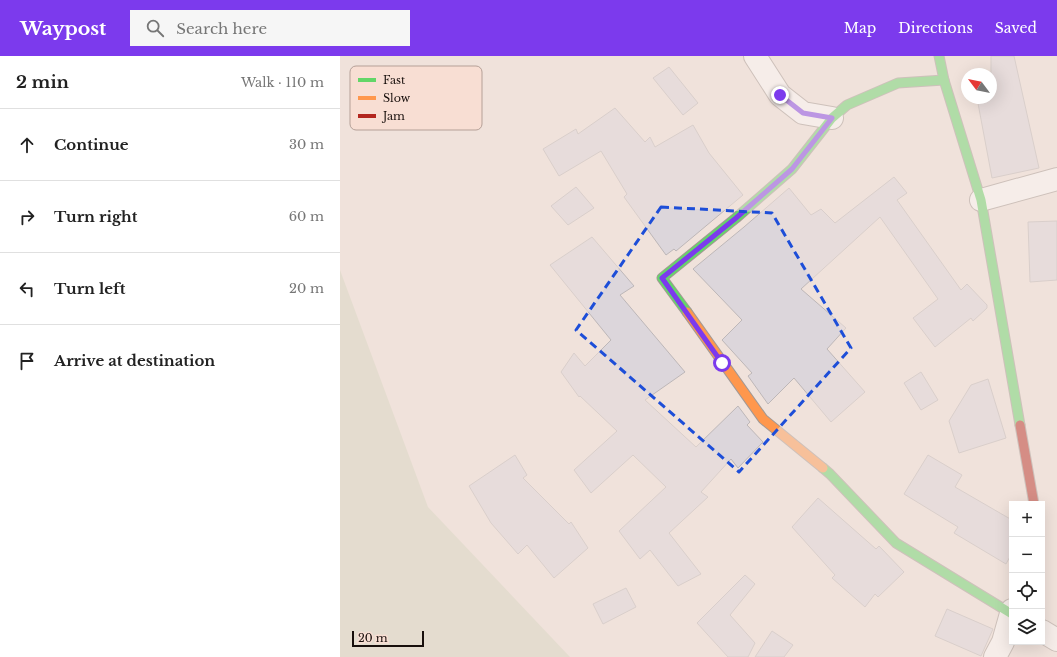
<!DOCTYPE html>
<html lang="en">
<head>
<meta charset="utf-8">
<style>
	:root { --surface:#fff; --page:#f6f6f6; --text:#222; --muted:#767676; --line:#e0e0e0; --accent:#7c3aed }
	body { margin:0; font-family:"Libre Baskerville",serif; background:var(--page); color:var(--text) }
	.controls { position:absolute; right:12px; bottom:12px; display:grid; overflow:hidden; border-radius:0px; box-shadow:0 4px 16px #0002 }
	.controls button { width:36px; height:36px; display:grid; place-items:center; padding:0; border:0; border-bottom:1px solid var(--line); background:var(--surface); color:var(--text); font:20px sans-serif }
	.compass { position:absolute; left:621px; top:12px; width:36px; height:36px; border-radius:50%; background:var(--surface); box-shadow:0 4px 16px #0002; rotate:302deg }
	.scale { position:absolute; left:12px; bottom:10px; width:72px; box-sizing:border-box; padding-left:4px; border:2px solid #180f0c; border-top:0; font-size:11px; line-height:14px; white-space:nowrap; color:#180f0c; -webkit-text-stroke:3px #f8ded3; paint-order:stroke }
	.stop { position:absolute; width:12px; height:12px; margin:-9px; border:3px solid #7c3aed; border-radius:50%; background:#fff }
	.stop.end { background:#7c3aed; border-color:#fff; box-shadow:0 1px 4px #0008 }
	.list { margin:0; padding:0; list-style:none }
	h2 { display:flex; justify-content:space-between; align-items:center; height:52px; margin:0; padding:0 16px; font-size:17px }
	h2 small { font-size:13px; font-weight:400; color:var(--muted) }
	.list li { display:grid; grid-template-columns:26px 1fr auto; gap:12px; align-items:center; box-sizing:border-box; height:72px; padding:0 16px; border-top:1px solid var(--line) }
	.list b { display:block; font-size:15px; white-space:nowrap }
	.list em { font-size:13px; font-style:normal; color:var(--muted) }
	.icon { flex:none; width:22px; height:22px; fill:none; stroke:currentColor; stroke-width:2; stroke-linecap:round; stroke-linejoin:round }
	.map { position:relative; flex:none; width:717px; height:601px; overflow:hidden }
	header { display:flex; align-items:center; gap:24px; box-sizing:border-box; height:56px; padding:0 20px; background:var(--accent); color:#fff }
	header strong { font-size:19px }
	nav { display:flex; gap:22px; margin-inline-start:auto; font-size:14px }
	.search { width:280px; height:36px; background:var(--page); display:flex; align-items:center; gap:10px; box-sizing:border-box; padding:0 14px; border-radius:0px; color:var(--muted); font-size:15px }
	main { display:flex }
	aside { flex:1; background:var(--surface) }
	.map>svg:first-child { display:block }
	.green { fill:#d6d6c2 }
	.building { fill:#dcd6db; stroke:#bdb7b8 }
	.lines { fill:none; stroke-linecap:round; stroke-linejoin:round }
	.street-casing { stroke:#a39994; stroke-width:24 }
	.fast-casing { stroke:#a39994; stroke-width:11 }
	.slow-casing { stroke:#a39994; stroke-width:11 }
	.jam-casing { stroke:#a39994; stroke-width:11 }
	.street { stroke:#fdfbfa; stroke-width:22 }
	.fast { stroke:#63d668; stroke-width:9 }
	.slow { stroke:#ff974d; stroke-width:9 }
	.jam { stroke:#b3261e; stroke-width:9 }
	.route { stroke:#7c3aed; stroke-width:5 }
	.marked { fill:none; stroke:#1d4ed8; stroke-width:3; stroke-dasharray:8 5; stroke-linejoin:round }
	.key { fill:#f8ded3; stroke:#b5a097; stroke-width:1 }
	.key-label { font-size:11px; fill:#180f0c }
</style>
</head>
<body>
<header>
<strong>Waypost</strong>
<div class="search"><svg class="icon" aria-label="search" viewBox="0 0 24 24"><circle cx="10" cy="10" r="6"/><path d="M15 15l6 6"/></svg>Search here</div>
<nav><a>Map</a><a>Directions</a><a>Saved</a></nav>
</header>
<main>
<aside>
<h2>2 min<small>Walk · 110 m</small></h2>
<ul class="list">
<li><svg class="icon" aria-label="ahead" viewBox="0 0 24 24"><path d="M12 20V5M6 11l6-6 6 6"/></svg><div><b>Continue</b></div><em>30 m</em></li>
<li><svg class="icon" aria-label="right" viewBox="0 0 24 24"><path d="M7 20v-9h11M14 6l5 5-5 5"/></svg><div><b>Turn right</b></div><em>60 m</em></li>
<li><svg class="icon" aria-label="left" viewBox="0 0 24 24"><path d="M17 20v-9H6M10 6l-5 5 5 5"/></svg><div><b>Turn left</b></div><em>20 m</em></li>
<li><svg class="icon" aria-label="arrive" viewBox="0 0 24 24"><path d="M6 21V4h12l-3 4 3 4H6"/></svg><div><b>Arrive at destination</b></div></li>
</ul>
</aside>
<div class="map">
<svg width="717" height="601" viewBox="0 0 717 601">
	<rect width="100%" height="100%" fill="#f0e2db"/>
	<path class="green" d="M0,214L88,451L230,601H0Z"/>
	<g class="building">
		<path d="M651,0H674L699,112L652,122L637,42H651Z"/>
		<path d="M329,11L358,47L343,59L313,22Z"/>
		<path d="M275,52L305,86L310,81L315,91L353,69L369,97L403,139L336,195L334,193L326,199L284,141L287,138L261,95L219,120L203,93L236,73L238,78Z"/>
		<path d="M554,121L567,137L557,144L621,234L627,228L647,249V252L633,265L631,262L595,291L573,262L598,243L540,161L461,233L506,272L487,293L525,336L491,366L454,322L428,348L408,320L412,317L382,284L402,264L353,213L404,171L449,132L471,159L481,153L495,167Z"/>
		<path d="M236,131L254,152L228,169L211,150Z"/>
		<path d="M717,165V224L690,226L688,166Z"/>
		<path d="M252,181L294,230L280,239L345,316L305,344L356,391L398,350L410,366L407,369L423,386L398,412L391,403L361,436L368,441L329,477L361,518L338,530L310,494L300,503L279,475L326,431L293,399L251,437L234,414L277,375L240,340L239,341L221,316L234,297L245,310L271,284L210,209Z"/>
		<path d="M581,316L598,344L581,354L564,327Z"/>
		<path d="M648,323L666,382L619,397L609,365L631,329Z"/>
		<path d="M175,399L187,419L183,422L229,468L231,466L248,492L214,522L187,489L178,498L151,467L129,430Z"/>
		<path d="M588,399L622,419L615,431L672,464V497L666,508L614,477L618,471L564,438Z"/>
		<path d="M478,442L536,493L539,490L564,516L538,541L535,538L525,551L492,522L495,519L452,471Z"/>
		<path d="M405,519L415,528L390,559L415,587L408,601H388L357,567Z"/>
		<path d="M286,532L296,551L263,568L253,548Z"/>
		<path d="M607,553L653,573L641,600L595,580Z"/>
		<path d="M432,575L453,589L444,601H415Z"/>
	</g>
	<g class="lines">
		<defs>
			<g id="street">
				<path d="M415,0L440,39L463,57L492,62"/>
				<path d="M641,144L717,123"/>
				<path d="M702,575L717,584"/>
				<path d="M655,601L663,586L672,554"/>
			</g>
			<g id="fast">
				<path d="M599,0L604,24L641,144L680,369"/>
				<path d="M347,256L322,222L396,162L452,113L492,62L507,49L558,27L604,24"/>
				<path d="M483,412L490,418L556,487L672,558"/>
			</g>
			<path id="slow" d="M347,256L423,363L483,412"/>
			<path id="jam" d="M680,369L694,448"/>
		</defs>
		<use href="#street" class="street-casing"/>
		<use href="#fast" class="fast-casing"/>
		<use href="#slow" class="slow-casing"/>
		<use href="#jam" class="jam-casing"/>
		<use href="#street" class="street"/>
		<use href="#fast" class="fast"/>
		<use href="#slow" class="slow"/>
		<use href="#jam" class="jam"/>
	</g>
	<g class="lines">
		<path class="route" d="M382,307L322,222L396,162L452,113L492,62L463,57L440,39"/>
	</g>
	<path d="M0 0H717V601H0ZM321,151L432,157L511,292L399,416L236,274Z" fill="#f0e2db" fill-opacity=".55" fill-rule="evenodd"/>
	<path class="marked" d="M321,151L432,157L511,292L399,416L236,274Z"/>
	<rect x="10" y="10" width="132" height="64" rx="6" class="key"/>
	<rect x="18" y="22" width="18" height="4" fill="#63d668"/>
	<rect x="18" y="40" width="18" height="4" fill="#ff974d"/>
	<rect x="18" y="58" width="18" height="4" fill="#b3261e"/>
	<g class="key-label">
		<text x="43" y="28">Fast</text>
		<text x="43" y="46">Slow</text>
		<text x="43" y="64">Jam</text>
	</g>
</svg>
<div class="controls">
<button>+</button>
<button>−</button>
<button><svg class="icon" aria-label="locate" viewBox="0 0 24 24"><circle cx="12" cy="12" r="6"/><path d="M12 2v4M12 18v4M2 12h4M18 12h4"/></svg></button>
<button><svg class="icon" aria-label="layers" viewBox="0 0 24 24"><path d="M12 4l9 5-9 5-9-5zM3 14l9 5 9-5"/></svg></button>
</div>
<svg class="compass" viewBox="-18 -18 36 36"><path d="M0-13l5 13h-10z" fill="#e53935"/><path d="M0 13l5-13h-10z" fill="#767676"/></svg>
<div class="scale">20 m</div>
<div class="stop" style="left:382px;top:307px"></div>
<div class="stop end" style="left:440px;top:39px"></div>
</div>
</main>
</body>
</html>
